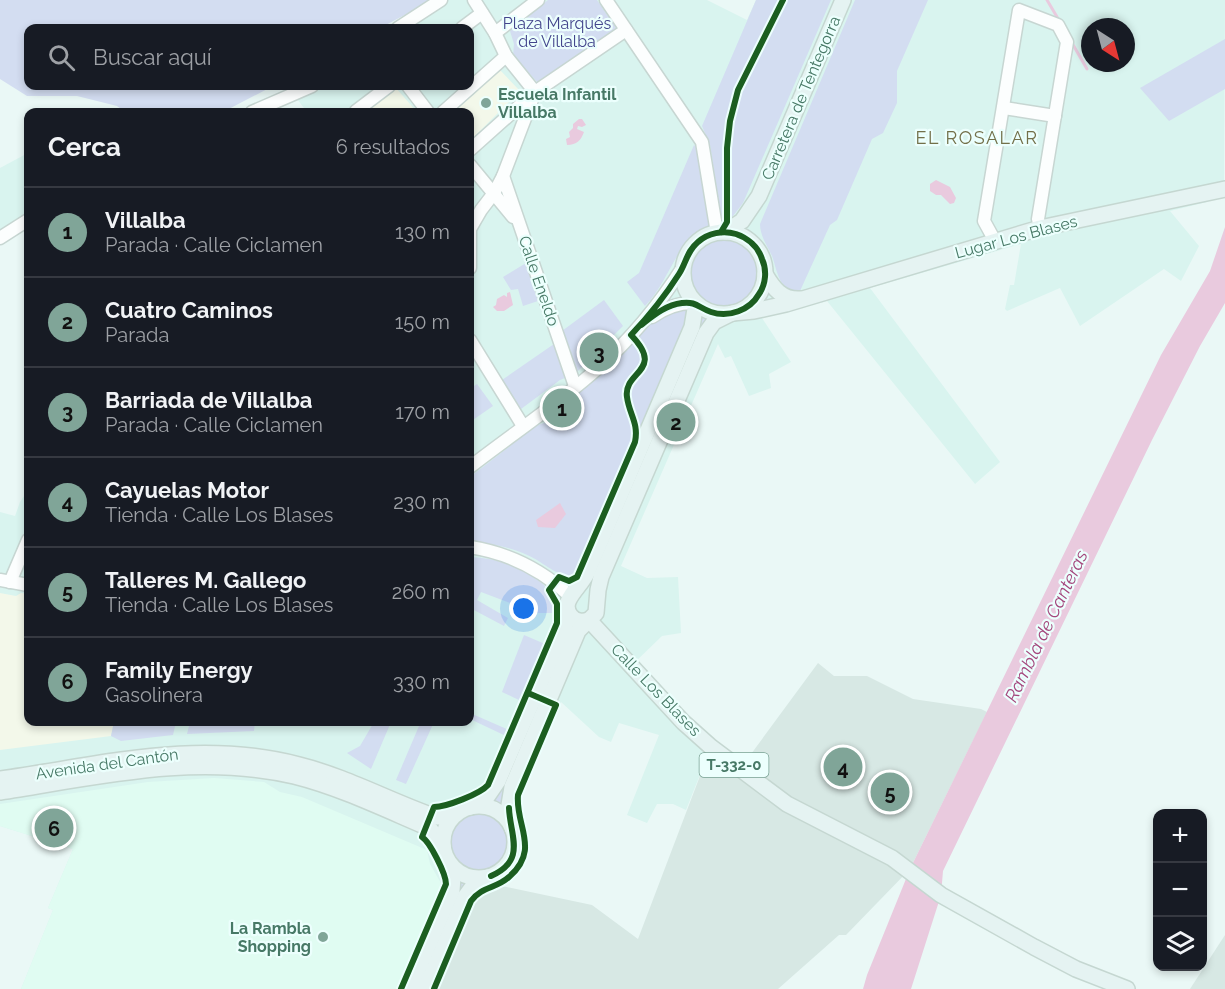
<!DOCTYPE html>
<html lang="es">
<head>
<meta charset="utf-8">
<style>
	:root { --surface:#171b24; --page:#20242c; --text:#f1f3f6; --muted:#9ea1a6; --line:#363941; --accent:#80a598 }
	body { margin:0; font-family:Raleway,sans-serif; background:var(--page); color:var(--text) }
	.controls { position:absolute; right:18px; bottom:18px; display:grid; overflow:hidden; border-radius:12px; box-shadow:0 3px 9px #0003 }
	.controls button { width:54px; height:54px; display:grid; place-items:center; padding:0; border:0; border-bottom:2px solid var(--line); background:var(--surface); color:var(--text); font:30px sans-serif }
	.compass { position:absolute; left:1081px; top:18px; width:54px; height:54px; border-radius:50%; background:var(--surface); box-shadow:0 3px 9px #0003; rotate:144deg }
	.you { position:absolute; left:524px; top:609px; width:21px; height:21px; margin:-15px; border:4px solid #fff; border-radius:50%; background:#1a73e8; box-shadow:0 0 0 9px #1a73e833 }
	.badge { display:grid; place-items:center; width:39px; height:39px; border-radius:50%; background:var(--accent); color:#111; font-size:20px; font-weight:700 }
	.pin { position:absolute; translate:-50% -50%; border:3px solid #fff; box-shadow:0 2px 6px #0006 }
	.list { margin:0; padding:0; list-style:none }
	h2 { display:flex; justify-content:space-between; align-items:center; height:78px; margin:0; padding:0 24px; font-size:26px }
	h2 small { font-size:20px; font-weight:400; color:var(--muted) }
	.list li { display:grid; grid-template-columns:39px 1fr auto; gap:18px; align-items:center; box-sizing:border-box; height:90px; padding:0 24px; border-top:2px solid var(--line) }
	.list b { display:block; font-size:22px; white-space:nowrap }
	.list p { margin:0; font-size:20px; white-space:nowrap; color:var(--muted) }
	.list em { font-size:20px; font-style:normal; color:var(--muted) }
	.icon { flex:none; width:33px; height:33px; fill:none; stroke:currentColor; stroke-width:2; stroke-linecap:round; stroke-linejoin:round }
	.map { position:relative; flex:none; width:1225px; height:989px; overflow:hidden }
	.search { position:absolute; background:var(--surface); box-shadow:0 3px 9px #0003; left:24px; top:24px; width:450px; height:66px; display:flex; align-items:center; gap:15px; box-sizing:border-box; padding:0 21px; border-radius:12px; color:var(--muted); font-size:22px }
	.panel { position:absolute; background:var(--surface); box-shadow:0 3px 9px #0003; left:24px; top:108px; width:450px; height:618px; border-radius:12px }
	.map>svg:first-child { display:block }
	.residential { fill:#d9f4ef; fill-rule:evenodd }
	.commercial { fill:#e0fcf2 }
	.industrial { fill:#d7e8e4 }
	.education { fill:#f3f8ea }
	.green { fill:#d3ddf1 }
	.water { fill:#e9cade }
	.lines { fill:none; stroke-linecap:round; stroke-linejoin:round }
	.stream { stroke:#e9cade; stroke-width:3 }
	.minor-casing { stroke:#c7d6d2; stroke-width:15 }
	.major-casing { stroke:#c5d7d1; stroke-width:18 }
	.minor { stroke:#fcfefe; stroke-width:12 }
	.major { stroke:#e5f3f2; stroke-width:15 }
	.cycleway-casing { stroke:#ecfffd; stroke-width:10 }
	.cycleway { stroke:#1b5e20; stroke-width:6 }
	.poi-dot { fill:#80a598; stroke:#ecfffd; stroke-width:2 }
	.labels { text-anchor:middle; dominant-baseline:central; stroke-width:4.5; stroke-linejoin:round; paint-order:stroke }
	.shield { fill:#ecfffd; stroke:#78a193; stroke-width:1.5 }
	.shield-label { font-size:15px; font-weight:bold; fill:#477966 }
	.park-label { font-size:16px; fill:#43458c; stroke:#ecfffd }
	.poi-label { font-size:16px; font-weight:bold; fill:#477966; stroke:#ecfffd; text-anchor:start }
	.street-label { font-size:16px; fill:#477966; stroke:#ecfffd }
	.neighbourhood-label { font-size:18px; letter-spacing:1.5px; fill:#73704a; stroke:#ecfffd }
	.water-label { font-size:18px; font-style:italic; fill:#a4467c; stroke:#ecfffd }
</style>
</head>
<body>
<div class="map">
<svg width="1225" height="989" viewBox="0 0 1225 989">
	<rect width="100%" height="100%" fill="#eaf8f6"/>
	<g class="residential">
		<path d="M433,0H707L747,20L756,0H1225L1224,189L1215,191L1207,202L1170,211L1199,246L1181,281L1164,269L1080,326L1060,288L1007,311L1005,309L1010,285H1014L1021,244L870,288L1000,462L975,484L827,301L762,318L791,362L769,374L771,388L749,396L731,356L725,358L718,344L621,566L647,578L678,577L681,633L662,636L631,666L711,747L686,810L673,804H657L647,823L627,815L659,735L619,723L611,742L599,737L561,702L522,791L520,807L529,840L528,852L524,865L507,883L483,894L475,901L437,989H21L53,910L48,908L73,849L0,826V512L15,516L20,502L28,490V722H470V112H307L291,91L300,86H470V28H390ZM1090,27H1126V63H1090Z"/>
		<path d="M28,153V226L0,243V168Z"/>
	</g>
	<path class="commercial" d="M214,778L264,782L280,792L302,797L427,850L430,864L442,885L398,989H21L53,910L48,908L73,849L0,826V804L148,782Z"/>
	<g class="industrial">
		<path d="M818,663L834,676H867L913,699L981,709L987,712L910,869L846,935H839L778,989H437L472,906L483,894L502,886L592,905L638,939L711,747L740,769Z"/>
		<path d="M1225,935V989H1190Z"/>
	</g>
	<g class="education">
		<path d="M500,70L520,91L470,141V112H454Z"/>
		<path d="M396,88L417,112H366Z"/>
		<path d="M0,593L16,596L21,593L28,594V722H114L111,736L0,750Z"/>
	</g>
	<g class="green">
		<path d="M0,0H433L380,28H28V86H273L223,112H125L117,106L77,96H27L0,79Z"/>
		<path d="M548,0H597L616,28L538,83L513,55L514,44L510,31Z"/>
		<path d="M756,0H831L743,203L730,220L722,222L710,145L702,126Z"/>
		<path d="M855,0H928L897,71V103L883,133L872,139L837,220L830,225L800,291C778,291 778,272 772,256C767,245 760,236 760,224Z"/>
		<path d="M1225,39V89L1169,121L1140,88Z"/>
		<path d="M694,145L696,147L709,226C676,239 670,281 645,306L627,282L639,273Z"/>
		<path d="M717,233C727,233 735,233 744,238C767,250 772,284 753,302C745,309 732,312 723,316L655,451L635,442C639,423 629,414 627,397C623,372 666,371 631,335L641,325L690,297C674,271 688,241 717,233Z"/>
		<path d="M526,263L538,301L523,306L518,289L511,290L503,277Z"/>
		<path d="M604,300L623,326L576,373L562,331Z"/>
		<path d="M629,337C660,373 623,369 623,395C623,403 629,410 631,417C634,425 633,433 632,441L573,576C565,580 545,565 537,560C516,548 493,543 470,542V477L537,425L548,422L574,403L580,392L601,375Z"/>
		<path d="M554,344L565,378L560,380L521,409L502,380Z"/>
		<path d="M477,384L493,406L470,422V389Z"/>
		<path d="M470,557C498,558 523,567 545,586V590L552,600L555,613H536L481,592L477,600L508,618L504,626L470,608Z"/>
		<path d="M524,635L545,644L521,701L502,692Z"/>
		<path d="M535,696C525,735 508,778 510,819C511,834 518,844 510,859C502,874 480,884 467,894L452,892L448,862L444,853L443,837L445,827L455,814L481,802Z"/>
		<path d="M470,713L509,730L506,736L470,719Z"/>
		<path d="M114,722H176L173,735L121,741L111,736Z"/>
		<path d="M190,722H255L254,731L187,734Z"/>
		<path d="M374,722H391L371,769L347,753L360,746Z"/>
		<path d="M416,722H434L406,784L396,780L419,726L415,724Z"/>
	</g>
	<g class="water">
		<path d="M579,119H582L586,125L582,127L578,126L577,129L584,132C581,140 577,145 567,145L566,139L570,137L569,132L573,128V124Z"/>
		<path d="M936,180L950,187L956,198L954,203L950,204L941,195H936L930,191V184Z"/>
		<path d="M1225,227V303L1200,346L1152,440L943,871L941,895L911,989H863L867,975L910,869L1161,355L1210,271Z"/>
		<path d="M510,292L513,305L504,311H497L493,307L496,305L497,299L504,295L507,297V293Z"/>
		<path d="M560,503L566,514L555,528L538,527L536,520Z"/>
	</g>
	<g class="lines">
		<g class="stream">
			<path d="M1047,0L1060,22"/>
			<path d="M1072,43L1087,69"/>
		</g>
		<defs>
			<g id="minor">
				<path d="M606,0L702,142L717,233"/>
				<path d="M398,28L441,0"/>
				<path d="M462,28L482,13"/>
				<path d="M495,33L538,0"/>
				<path d="M408,86L428,112"/>
				<path d="M1004,108L1055,116"/>
				<path d="M356,111L389,86"/>
				<path d="M252,112L312,86"/>
				<path d="M443,112L506,56"/>
				<path d="M470,150L535,92L506,56L495,33L474,0"/>
				<path d="M470,165L513,217"/>
				<path d="M503,176L575,386"/>
				<path d="M0,238L28,220"/>
				<path d="M995,241L984,221L1019,10L1058,25L1067,42L1038,219L1040,228"/>
				<path d="M470,268V229L481,210L494,193L503,176L535,92L626,30"/>
				<path d="M652,317C666,307 679,302 696,303"/>
				<path d="M470,340L523,426"/>
				<path d="M470,467C511,435 558,404 597,369C631,339 659,305 683,267"/>
				<path d="M470,547C509,553 541,569 570,596"/>
				<path d="M0,580L28,585"/>
				<path d="M10,582L28,540"/>
			</g>
			<g id="major">
				<path d="M725,232L742,221L759,196L843,0"/>
				<circle cx="724" cy="273" r="41"/>
				<path d="M765,274C773,288 782,300 800,299"/>
				<path d="M732,313L754,311L786,304L1040,228L1225,189"/>
				<path d="M589,620L683,722L711,747L787,804L892,858L941,895L1034,947L1076,969L1127,989"/>
				<path d="M589,620C582,622 576,622 571,616C558,602 581,587 587,573L692,327L696,303"/>
				<path d="M0,779C101,765 197,738 299,765C347,777 390,801 436,817H445L455,814"/>
				<path d="M0,792C97,777 196,753 294,776C338,787 380,807 422,825L431,830L443,847"/>
				<circle cx="479" cy="842" r="36"/>
				<path d="M471,807L487,797L498,781L565,626L568,612"/>
				<path d="M512,828L509,805L512,787L578,631L596,613L598,590L601,577L706,333L714,322L730,314"/>
				<path d="M410,989L452,891L453,877L448,862"/>
				<path d="M425,989L465,897L473,886L488,877"/>
			</g>
		</defs>
		<use href="#minor" class="minor-casing"/>
		<use href="#major" class="major-casing"/>
		<use href="#minor" class="minor"/>
		<use href="#major" class="major"/>
		<defs>
			<g id="cycleway">
				<path d="M721,232L727,222V148L730,121L738,90L783,0"/>
				<path d="M491,876C527,860 510,836 509,808"/>
				<path d="M401,989L446,884C446,874 430,842 422,837L434,807C446,807 480,794 488,785L557,623V604L549,590L559,577L569,581L577,577L635,442C639,423 629,414 627,397C623,371 666,371 631,335C649,316 665,296 679,274C686,263 687,251 698,242C708,233 723,230 736,234C748,238 758,247 762,259C767,270 766,284 759,294C750,310 729,318 711,312C699,308 696,301 682,303C666,305 654,315 641,325"/>
				<path d="M434,989L471,901C482,886 496,889 509,877C541,849 515,826 518,795L556,705L528,693"/>
			</g>
		</defs>
		<use href="#cycleway" class="cycleway-casing"/>
		<use href="#cycleway" class="cycleway"/>
	</g>
	<g class="poi-dot">
		<circle cx="486" cy="103" r="6"/>
		<circle cx="323" cy="937" r="6"/>
	</g>
	<g class="labels">
		<rect class="shield" x="699.5" y="753" width="69" height="24" rx="4.5"/>
		<g class="shield-label">
			<text x="734" y="765">T-332-0</text>
		</g>
		<g class="park-label">
			<text x="557" y="23">Plaza Marqués<tspan x="557" dy="18">de Villalba</tspan></text>
		</g>
		<g class="poi-label">
			<text x="498" y="94">Escuela Infantil<tspan x="498" dy="18">Villalba</tspan></text>
			<text x="311" y="928" text-anchor="end">La Rambla<tspan x="311" dy="18">Shopping</tspan></text>
		</g>
		<g class="street-label">
			<text transform="translate(801 98) rotate(-67)">Carretera de Tentegorra</text>
			<text transform="translate(1016 237) rotate(-15)">Lugar Los Blases</text>
			<text transform="translate(539 281) rotate(71)">Calle Eneldo</text>
			<text transform="translate(656 690) rotate(46)">Calle Los Blases</text>
			<text transform="translate(107 764) rotate(-8)">Avenida del Cantón</text>
		</g>
		<g class="neighbourhood-label">
			<text x="977" y="137">EL ROSALAR</text>
		</g>
		<g class="water-label">
			<text transform="translate(1046 626) rotate(-64)">Rambla de Canteras</text>
		</g>
	</g>
</svg>
<div class="controls">
<button>+</button>
<button>−</button>
<button><svg class="icon" aria-label="layers" viewBox="0 0 24 24"><path d="M12 4l9 5-9 5-9-5zM3 14l9 5 9-5"/></svg></button>
</div>
<svg class="compass" viewBox="-18 -18 36 36"><path d="M0-13l5 13h-10z" fill="#e53935"/><path d="M0 13l5-13h-10z" fill="#9ea1a6"/></svg>
<div class="you"></div>
<div class="pin badge" style="left:562px;top:408px">1</div>
<div class="pin badge" style="left:676px;top:422px">2</div>
<div class="pin badge" style="left:599px;top:352px">3</div>
<div class="pin badge" style="left:843px;top:767px">4</div>
<div class="pin badge" style="left:890px;top:792px">5</div>
<div class="pin badge" style="left:54px;top:828px">6</div>
<div class="search"><svg class="icon" aria-label="search" viewBox="0 0 24 24"><circle cx="10" cy="10" r="6"/><path d="M15 15l6 6"/></svg>Buscar aquí</div>
<section class="panel">
<h2>Cerca<small>6 resultados</small></h2>
<ul class="list">
<li><span class="badge">1</span><div><b>Villalba</b><p>Parada · Calle Ciclamen</p></div><em>130 m</em></li>
<li><span class="badge">2</span><div><b>Cuatro Caminos</b><p>Parada</p></div><em>150 m</em></li>
<li><span class="badge">3</span><div><b>Barriada de Villalba</b><p>Parada · Calle Ciclamen</p></div><em>170 m</em></li>
<li><span class="badge">4</span><div><b>Cayuelas Motor</b><p>Tienda · Calle Los Blases</p></div><em>230 m</em></li>
<li><span class="badge">5</span><div><b>Talleres M. Gallego</b><p>Tienda · Calle Los Blases</p></div><em>260 m</em></li>
<li><span class="badge">6</span><div><b>Family Energy</b><p>Gasolinera</p></div><em>330 m</em></li>
</ul>
</section>
</div>
</body>
</html>
